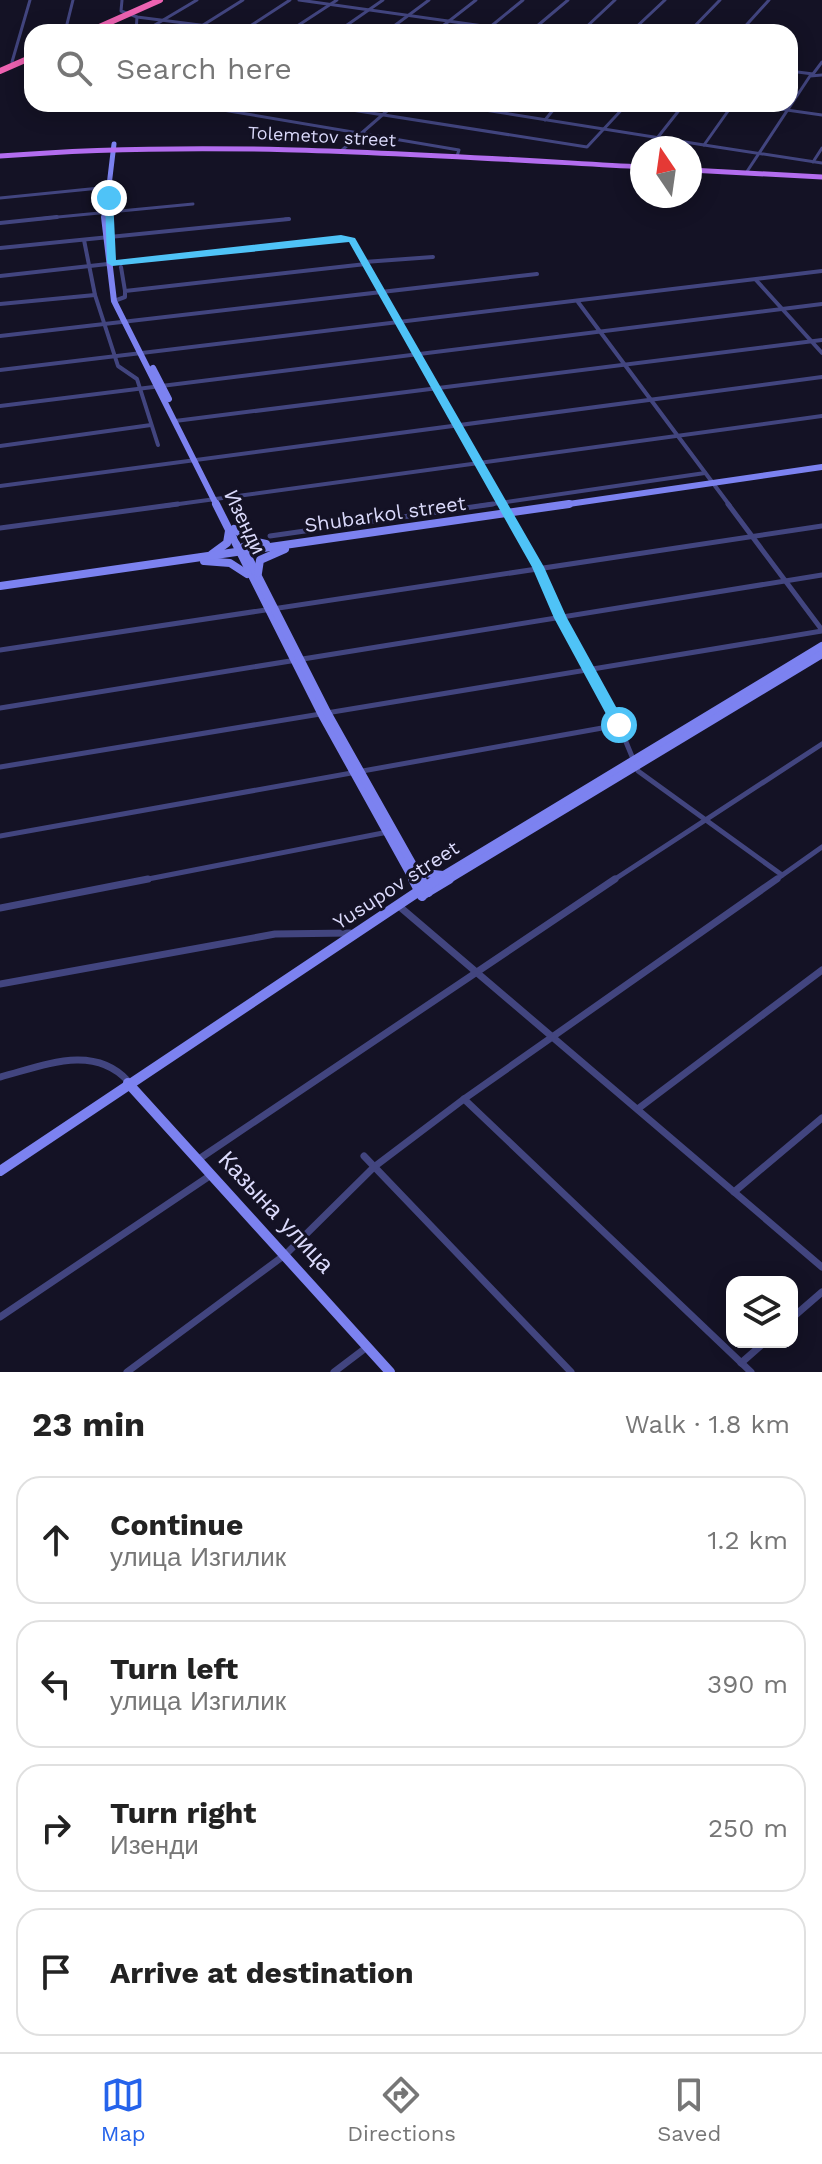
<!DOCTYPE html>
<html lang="en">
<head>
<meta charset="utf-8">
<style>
	:root { --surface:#fff; --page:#f2f2f2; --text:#222; --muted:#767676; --line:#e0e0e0; --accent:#2563eb }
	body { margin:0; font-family:"Work Sans",sans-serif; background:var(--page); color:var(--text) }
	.controls { position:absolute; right:24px; bottom:24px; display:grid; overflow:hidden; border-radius:16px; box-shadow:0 4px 20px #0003 }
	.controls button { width:72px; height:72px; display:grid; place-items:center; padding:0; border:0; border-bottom:2px solid var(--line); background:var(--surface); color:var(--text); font:40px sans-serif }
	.compass { position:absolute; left:630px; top:136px; width:72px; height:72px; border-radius:50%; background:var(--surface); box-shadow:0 4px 20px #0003; rotate:347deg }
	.stop { position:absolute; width:24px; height:24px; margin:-18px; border:6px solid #4fc3f7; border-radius:50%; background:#fff }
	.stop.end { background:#4fc3f7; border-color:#fff; box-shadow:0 2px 8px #0008 }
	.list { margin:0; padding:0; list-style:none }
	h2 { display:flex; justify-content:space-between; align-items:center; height:104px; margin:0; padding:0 32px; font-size:34px }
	h2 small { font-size:26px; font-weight:400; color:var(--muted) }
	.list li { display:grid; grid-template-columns:52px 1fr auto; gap:24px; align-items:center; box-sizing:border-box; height:128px; margin:0 16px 16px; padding:0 16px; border:2px solid var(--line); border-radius:24px }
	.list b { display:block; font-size:30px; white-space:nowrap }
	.list p { margin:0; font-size:26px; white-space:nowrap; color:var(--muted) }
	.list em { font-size:26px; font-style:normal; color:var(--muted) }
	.icon { flex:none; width:44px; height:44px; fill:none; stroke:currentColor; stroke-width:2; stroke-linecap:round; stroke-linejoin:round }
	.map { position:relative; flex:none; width:822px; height:1372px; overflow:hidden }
	.search { position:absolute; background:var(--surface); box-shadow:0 4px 20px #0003; left:24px; right:24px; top:24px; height:88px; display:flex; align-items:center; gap:20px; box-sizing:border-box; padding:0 28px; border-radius:24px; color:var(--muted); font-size:30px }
	.sheet { height:680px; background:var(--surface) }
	nav { display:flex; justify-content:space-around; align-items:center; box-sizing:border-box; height:112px; border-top:2px solid var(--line); background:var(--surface); font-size:22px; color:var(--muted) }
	nav a { display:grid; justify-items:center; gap:4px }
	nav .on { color:var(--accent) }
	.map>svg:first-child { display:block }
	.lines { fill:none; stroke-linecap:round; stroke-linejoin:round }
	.street-far3 { stroke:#42457f; stroke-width:3 }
	.street-far2 { stroke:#42457f; stroke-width:4 }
	.street-far1 { stroke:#42457f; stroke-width:5 }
	.street { stroke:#42457f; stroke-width:7 }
	.secondary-far3 { stroke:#7c82f0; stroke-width:5 }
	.secondary-far2 { stroke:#7c82f0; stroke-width:6 }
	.secondary-far1 { stroke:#7c82f0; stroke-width:8 }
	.secondary { stroke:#7c82f0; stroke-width:10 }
	.primary { stroke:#b36def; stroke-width:5 }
	.highway { stroke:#ed62b1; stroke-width:6 }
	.route { fill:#4fc3f7 }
	.labels { text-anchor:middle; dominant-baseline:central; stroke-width:6; stroke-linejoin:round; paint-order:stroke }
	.far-street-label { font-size:18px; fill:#dbdafb; stroke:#141225 }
	.street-label { font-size:20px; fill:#dbdafb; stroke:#141225 }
	.near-street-label { font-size:24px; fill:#dbdafb; stroke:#141225 }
</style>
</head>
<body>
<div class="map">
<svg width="822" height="1372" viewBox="0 0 822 1372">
	<rect width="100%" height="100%" fill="#141225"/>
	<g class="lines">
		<g class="street-far3">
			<path d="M122,0L121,11L137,17L255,32"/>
			<path d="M299,0L526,32"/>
			<path d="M244,30L290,0"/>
			<path d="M65,32L73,0"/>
			<path d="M136,32L137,17"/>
			<path d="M143,32L197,0"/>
			<path d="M192,32L243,0"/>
			<path d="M288,32L337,0"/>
			<path d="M337,32L383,0"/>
			<path d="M386,32L429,0"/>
			<path d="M435,32L476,0"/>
			<path d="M484,32L523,0"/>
			<path d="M530,32L568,0"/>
			<path d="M581,32L615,0"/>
			<path d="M631,32L665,0"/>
			<path d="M689,32L720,0"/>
			<path d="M740,32L769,0"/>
			<path d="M12,62L30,0"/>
			<path d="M790,71L813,74L822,62"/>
			<path d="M183,104L223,110L232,104"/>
			<path d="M314,104L587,147L627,104"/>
			<path d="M447,104L704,145"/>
			<path d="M733,104L704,145L822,163"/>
			<path d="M744,104L822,115"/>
			<path d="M223,110L459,150L457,156"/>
			<path d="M545,120L558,104"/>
			<path d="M658,137L684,104"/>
			<path d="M341,151L395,104"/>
			<path d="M813,162L822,148"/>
			<path d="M746,173L810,76L822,75"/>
			<path d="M0,198L110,187"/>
			<path d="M37,219L193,204"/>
			<path d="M285,219H289"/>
		</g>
		<g class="street-far2">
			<path d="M0,223L57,217"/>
			<path d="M84,240L95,295L118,366L137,379L158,445"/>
			<path d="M0,248L289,219"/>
			<path d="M364,262L433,257"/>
			<path d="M121,267L125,291"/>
			<path d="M0,276L341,238L352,240L503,506"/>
			<path d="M756,280L822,353"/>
			<path d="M114,301L125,297V291L366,264"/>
			<path d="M578,302L730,506"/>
			<path d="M0,304L95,295"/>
			<path d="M0,336L537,274"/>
			<path d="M0,370L822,271"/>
			<path d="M0,406L822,304"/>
			<path d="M175,421L822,340"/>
			<path d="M0,446L151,425"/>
			<path d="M0,486L822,377"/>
			<path d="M164,506L822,416"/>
			<path d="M479,506L705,473"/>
		</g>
		<g class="street-far1">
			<path d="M502,504L619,725L638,771L782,875"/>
			<path d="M728,504L822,630"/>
			<path d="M0,528L178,504"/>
			<path d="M270,536L493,504"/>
			<path d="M0,650L822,526"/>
			<path d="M0,708L822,575"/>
			<path d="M0,767L822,631"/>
			<path d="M0,836L619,725"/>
			<path d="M138,881L388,832"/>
			<path d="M612,881L822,744"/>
			<path d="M774,881L822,847"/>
		</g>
		<g class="street">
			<path d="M400,907L822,1267"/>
			<path d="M0,908L148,879"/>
			<path d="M0,984L275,934L350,933"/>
			<path d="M0,1077C43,1066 93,1043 128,1081"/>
			<path d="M464,1099L751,1372"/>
			<path d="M639,1108L822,970"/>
			<path d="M364,1156L571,1372"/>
			<path d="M199,1159L615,879"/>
			<path d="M734,1192L822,1118"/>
			<path d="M0,1317L211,1175"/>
			<path d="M792,1318L822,1292"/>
			<path d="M741,1363L765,1342"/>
			<path d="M127,1372L286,1254L374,1167L464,1099L777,879"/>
			<path d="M334,1372L367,1347"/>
		</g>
		<path class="secondary-far3" d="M105,219L114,144"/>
		<g class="secondary-far2">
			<path d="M104,217L114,301L217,506"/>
			<path d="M153,368L169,399"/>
			<path d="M555,506L822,467"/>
		</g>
		<g class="secondary-far1">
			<path d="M216,504L322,715L414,881"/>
			<path d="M234,529L252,541L266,544"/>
			<path d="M243,547L328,714L422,881"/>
			<path d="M212,554L227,543L229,531"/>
			<path d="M204,561L230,563L247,574"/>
			<path d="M258,573L260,560L285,549"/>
			<path d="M0,586L569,504"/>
			<path d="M415,872L443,875"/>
			<path d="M434,881L822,646"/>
			<path d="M446,881L822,654"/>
		</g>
		<g class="secondary">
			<path d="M413,879L422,896"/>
			<path d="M421,879L428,892"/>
			<path d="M424,894L449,879"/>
			<path d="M128,1083L390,1372"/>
			<path d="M0,1171L437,879"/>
		</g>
		<g class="primary">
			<path d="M0,156C215,139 427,155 642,167"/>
			<path d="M690,170L822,177"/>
		</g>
		<g class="highway">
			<path d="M88,32L160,0"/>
			<path d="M0,71L32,57"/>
		</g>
	</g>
	<path class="route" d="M109,196L113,198L116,260L341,235L355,238L544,567L567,618L626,725L624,728L612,725L554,618L532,567L349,242L112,266L107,263L105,198Z"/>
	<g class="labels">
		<g class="far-street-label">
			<text transform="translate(322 136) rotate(3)">Tolemetov street</text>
		</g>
		<g class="street-label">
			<text transform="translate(385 514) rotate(-8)">Shubarkol street</text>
			<text transform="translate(245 522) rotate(64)">Изенди</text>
			<text transform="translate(396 885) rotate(-33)">Yusupov street</text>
		</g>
		<g class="near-street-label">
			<text transform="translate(276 1212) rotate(47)">Казына улица</text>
		</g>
	</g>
</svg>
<div class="controls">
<button><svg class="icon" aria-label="layers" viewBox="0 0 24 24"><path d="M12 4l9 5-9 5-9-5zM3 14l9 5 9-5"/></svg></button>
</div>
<svg class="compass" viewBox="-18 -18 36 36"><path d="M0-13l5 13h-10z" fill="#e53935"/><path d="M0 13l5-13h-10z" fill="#767676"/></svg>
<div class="stop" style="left:619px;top:725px"></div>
<div class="stop end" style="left:109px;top:198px"></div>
<div class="search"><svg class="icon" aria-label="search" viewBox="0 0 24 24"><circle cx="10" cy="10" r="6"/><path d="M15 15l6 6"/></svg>Search here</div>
</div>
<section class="sheet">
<h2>23 min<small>Walk · 1.8 km</small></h2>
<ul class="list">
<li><svg class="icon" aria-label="ahead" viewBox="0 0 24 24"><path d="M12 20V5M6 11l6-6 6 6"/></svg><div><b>Continue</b><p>улица Изгилик</p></div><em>1.2 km</em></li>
<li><svg class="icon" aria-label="left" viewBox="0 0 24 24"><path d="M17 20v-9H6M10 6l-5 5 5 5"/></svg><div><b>Turn left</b><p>улица Изгилик</p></div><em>390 m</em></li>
<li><svg class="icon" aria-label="right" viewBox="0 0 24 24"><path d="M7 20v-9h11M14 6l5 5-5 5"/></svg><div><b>Turn right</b><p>Изенди</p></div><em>250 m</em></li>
<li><svg class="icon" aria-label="arrive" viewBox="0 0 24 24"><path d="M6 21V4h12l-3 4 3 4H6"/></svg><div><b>Arrive at destination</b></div></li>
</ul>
</section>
<nav>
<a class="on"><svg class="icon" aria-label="map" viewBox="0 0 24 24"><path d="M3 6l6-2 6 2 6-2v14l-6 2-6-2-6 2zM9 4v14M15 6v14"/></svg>Map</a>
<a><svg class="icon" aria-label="directions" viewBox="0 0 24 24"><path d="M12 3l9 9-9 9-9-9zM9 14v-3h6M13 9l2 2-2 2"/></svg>Directions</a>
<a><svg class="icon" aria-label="saved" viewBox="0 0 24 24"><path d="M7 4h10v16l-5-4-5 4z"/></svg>Saved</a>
</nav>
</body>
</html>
